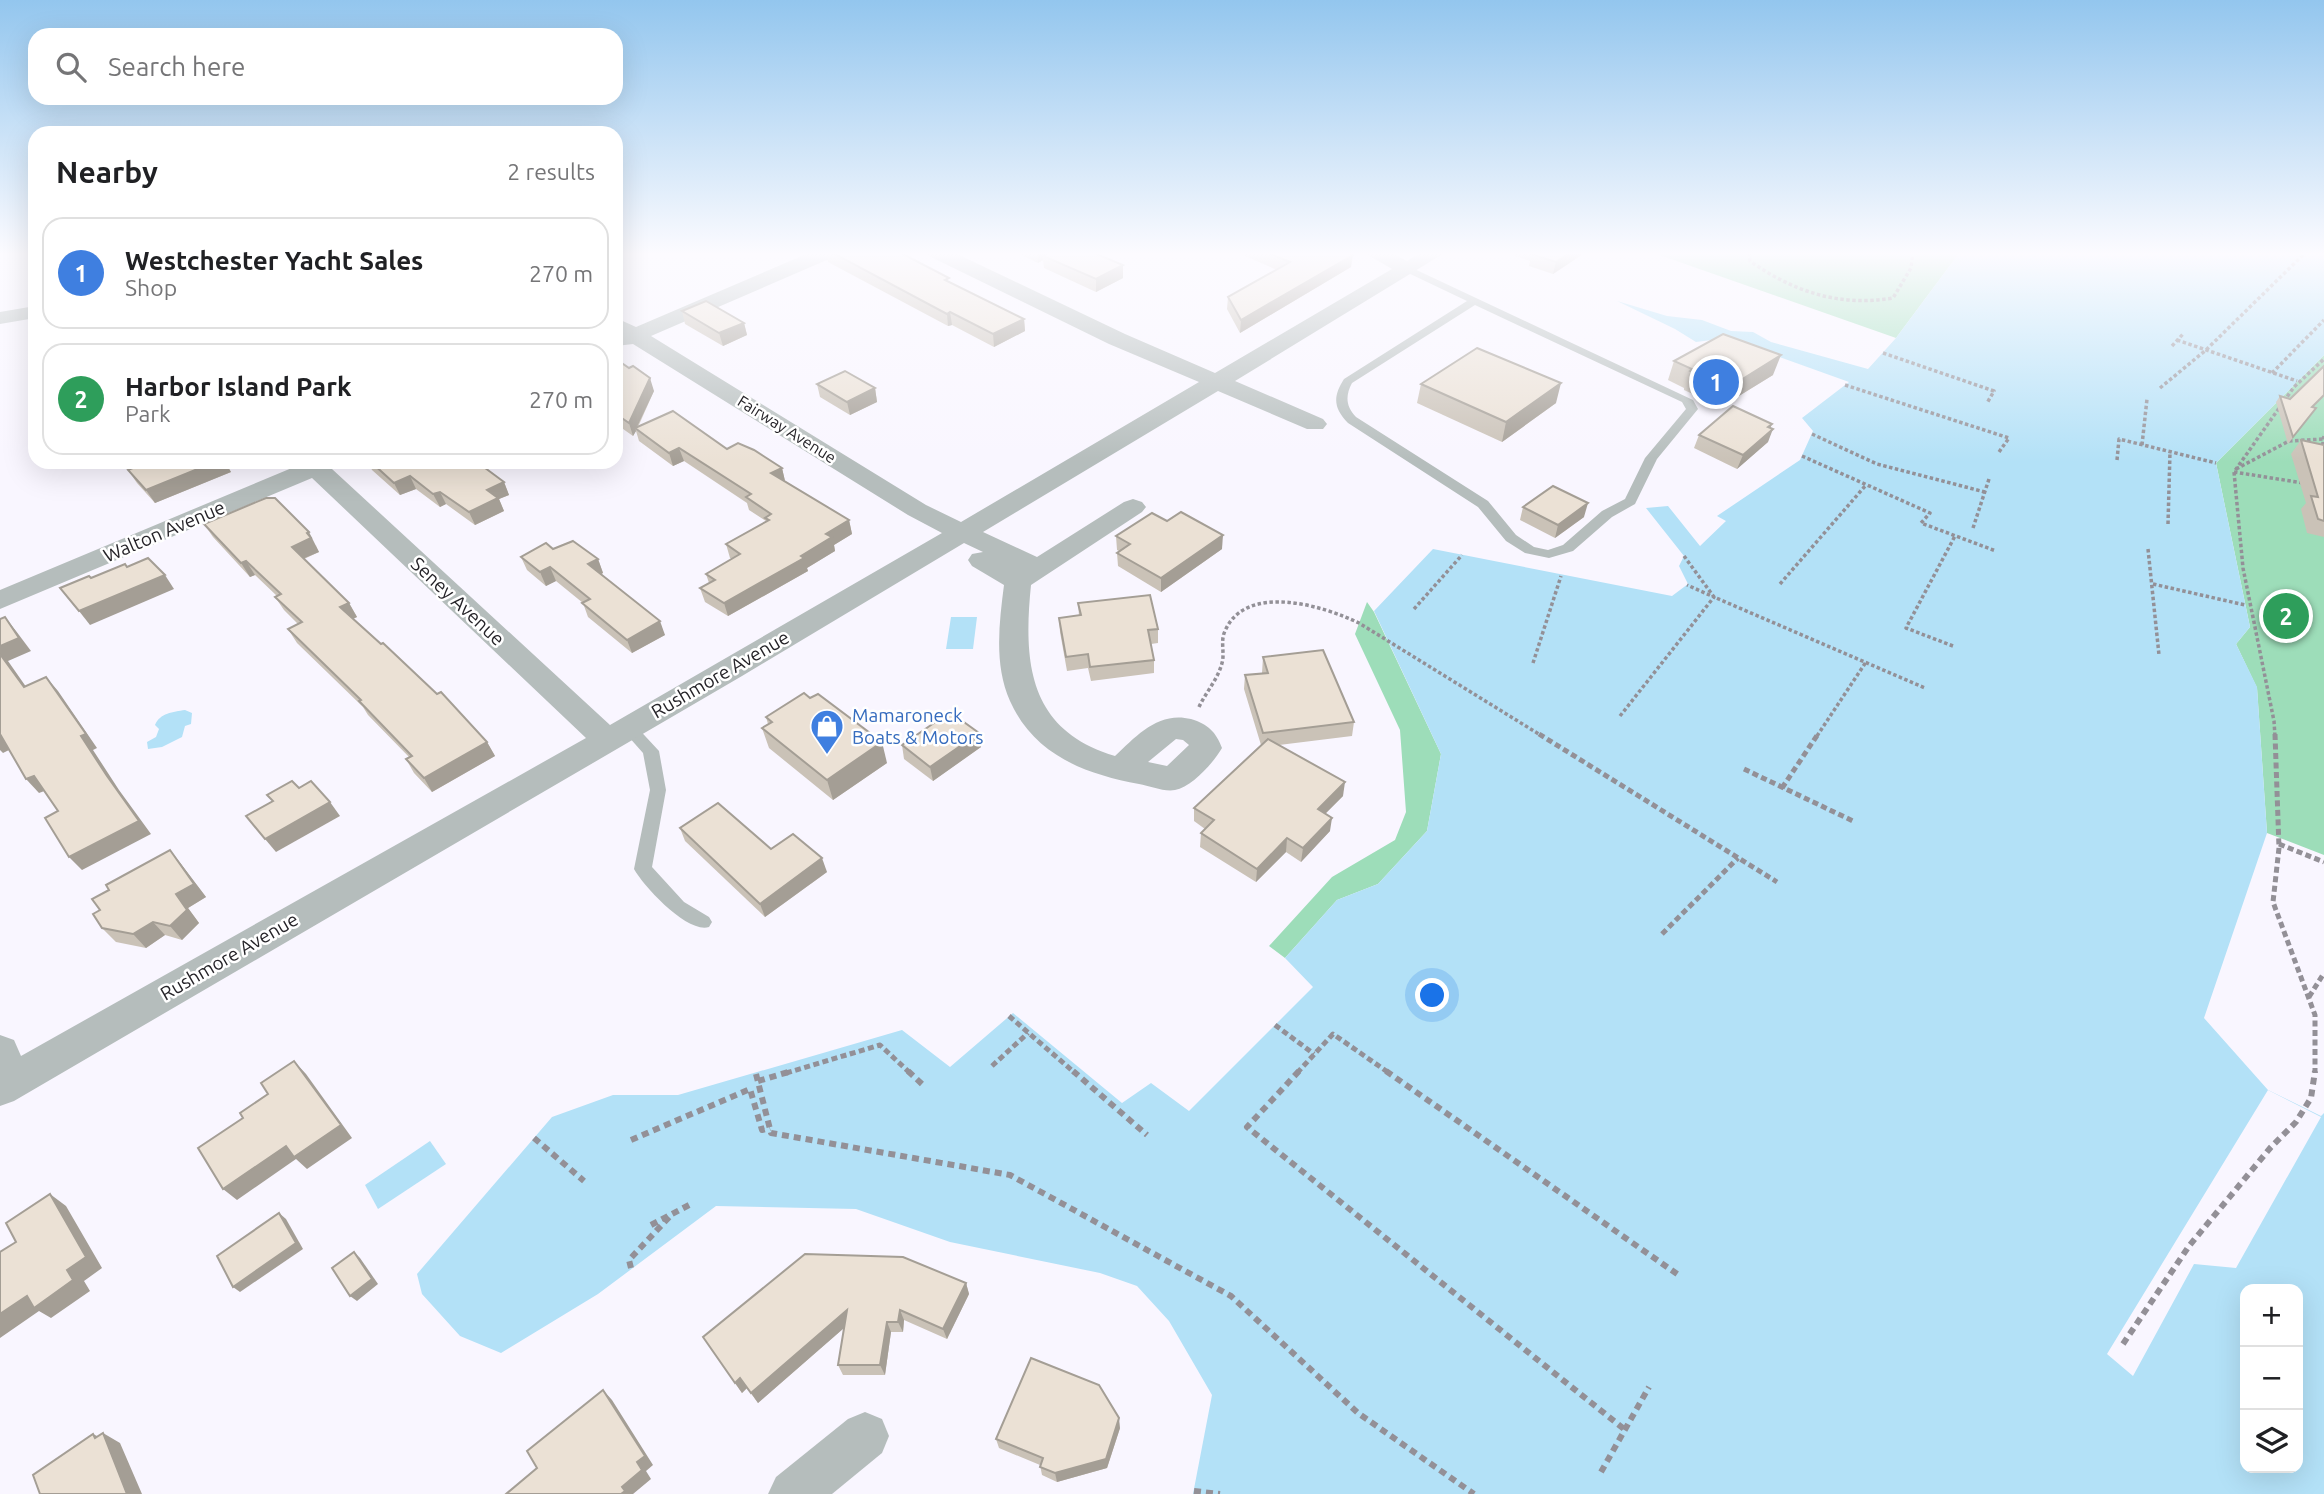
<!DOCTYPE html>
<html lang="en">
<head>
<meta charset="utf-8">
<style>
	:root { --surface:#fff; --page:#f2f2f2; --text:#202124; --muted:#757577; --line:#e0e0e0; --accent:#7c3aed }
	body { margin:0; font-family:Ubuntu,sans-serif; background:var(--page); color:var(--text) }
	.controls { position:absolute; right:21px; bottom:21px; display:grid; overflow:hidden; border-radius:14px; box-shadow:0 7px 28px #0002 }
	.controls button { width:63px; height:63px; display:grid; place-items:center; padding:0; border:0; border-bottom:2px solid var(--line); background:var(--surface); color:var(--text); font:35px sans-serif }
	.you { position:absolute; left:1433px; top:996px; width:24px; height:24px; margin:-18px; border:5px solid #fff; border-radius:50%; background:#1a73e8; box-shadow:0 0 0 10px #1a73e833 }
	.badge { display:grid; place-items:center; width:46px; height:46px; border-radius:50%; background:var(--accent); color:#fff; font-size:23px; font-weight:700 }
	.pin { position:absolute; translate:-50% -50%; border:4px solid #fff; box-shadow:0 2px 7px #0006 }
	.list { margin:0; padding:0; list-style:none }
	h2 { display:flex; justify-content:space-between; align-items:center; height:91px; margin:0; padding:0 28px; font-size:30px }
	h2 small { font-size:23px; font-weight:400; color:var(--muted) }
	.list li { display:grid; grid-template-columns:46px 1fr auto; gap:21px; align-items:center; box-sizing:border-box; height:112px; margin:0 14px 14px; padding:0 14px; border:2px solid var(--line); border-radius:21px }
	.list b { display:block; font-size:26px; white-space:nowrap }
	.list p { margin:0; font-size:23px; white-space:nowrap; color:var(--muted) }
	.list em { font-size:23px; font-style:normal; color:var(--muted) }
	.icon { flex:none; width:38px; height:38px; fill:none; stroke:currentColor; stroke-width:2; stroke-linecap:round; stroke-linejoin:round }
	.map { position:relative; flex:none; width:2324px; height:1494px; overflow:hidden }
	.search { position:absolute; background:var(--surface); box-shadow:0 7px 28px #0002; left:28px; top:28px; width:595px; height:77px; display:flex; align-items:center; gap:18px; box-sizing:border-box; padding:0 24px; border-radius:21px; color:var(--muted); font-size:26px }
	.panel { position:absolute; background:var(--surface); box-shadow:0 7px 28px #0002; left:28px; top:126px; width:595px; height:343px; border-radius:21px }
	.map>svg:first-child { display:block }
	.green { fill:#9dddb9 }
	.water { fill:#b3e1f7; fill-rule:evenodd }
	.pier { fill:#f9f6ff }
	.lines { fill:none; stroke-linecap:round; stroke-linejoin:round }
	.path-far2 { stroke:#939097; stroke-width:3.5; stroke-dasharray:3.5 2.5; stroke-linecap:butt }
	.path-far1 { stroke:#939097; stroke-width:5; stroke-dasharray:6 3.5; stroke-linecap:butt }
	.path { stroke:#939097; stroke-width:6; stroke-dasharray:7 5; stroke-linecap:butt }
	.service { fill:#b5bdbc; fill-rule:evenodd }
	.minor { fill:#b5bdbc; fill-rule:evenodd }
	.wall { fill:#cac2b7 }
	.shaded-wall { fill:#a49e95 }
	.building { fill:#ebe1d5; stroke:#a49e95; stroke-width:2 }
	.labels { text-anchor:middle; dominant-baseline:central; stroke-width:5; stroke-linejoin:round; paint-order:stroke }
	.far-street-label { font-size:16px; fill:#252328; stroke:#fff }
	.street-label { font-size:19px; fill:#252328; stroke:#fff }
	.shop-label { font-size:19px; fill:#366cbe; stroke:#fff; text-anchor:start }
</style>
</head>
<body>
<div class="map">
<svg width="2324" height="1494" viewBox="0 0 2324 1494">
	<rect width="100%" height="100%" fill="#f9f6ff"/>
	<g class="green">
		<path d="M1651,252H1960L1896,338Z"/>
		<path d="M2324,355V855L2267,833L2257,688L2236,644L2250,627L2216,463Z"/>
		<path d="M1367,602L1374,612L1441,754L1427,831L1378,884L1337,900L1285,958L1269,946L1332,877L1395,840L1406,812L1400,730L1355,634Z"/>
	</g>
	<g class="water">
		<path d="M1960,252H2324V355L2216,463L2250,627L2236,644L2257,687L2267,833L2204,1018L2268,1090L2321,1116L2324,1113V1494H1193L1212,1395L1169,1321L1137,1286L1100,1273L950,1242L856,1209L716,1206L598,1294L501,1353L460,1336L422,1294L417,1274L552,1117L613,1095H678L902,1030L950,1067L1013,1013L1122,1103L1151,1083L1189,1111L1313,987L1285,958L1337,900L1378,884L1427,831L1441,754L1374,611L1433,549L1672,596L1688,584L1679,566L1684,556L1646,508L1668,506L1700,546L1726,521L1717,516L1800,460L1813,431L1802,418L1849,382L1727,338L1696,342L1675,329L1617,301L1667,316L1702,320L1731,331L1753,332L1771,342L1868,369L1896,338ZM2245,1289H2298V1468H2245Z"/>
		<path d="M951,617H977L973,649H946Z"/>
		<path d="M185,710L192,713L191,724L185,726L182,737L162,747L148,749L147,742L156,737L159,729L155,725C160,713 173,712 185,710Z"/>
		<path d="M430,1141L446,1164L378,1209L365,1185Z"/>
	</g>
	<path class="pier" d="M2268,1090L2321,1117L2236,1268L2194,1264L2133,1376L2107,1354Z"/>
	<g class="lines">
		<g class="path-far2">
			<path d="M1749,252L1750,261C1794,292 1840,307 1893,298L1911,268L1913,252"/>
			<path d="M2177,340L2297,381"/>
			<path d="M2172,346L2183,334"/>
			<path d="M1883,353L1994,391L1987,403"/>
			<path d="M2272,373L2324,320"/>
			<path d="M1845,385L2009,438L1999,452"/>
			<path d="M2160,388L2206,350L2306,252"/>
			<path d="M1812,434L1877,464L1985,492"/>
			<path d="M2324,436L2321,455L2324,458"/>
			<path d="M2142,445L2147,399"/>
			<path d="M1802,456L1930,513L1921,523L1996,551"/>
			<path d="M2117,460L2119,439L2216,463"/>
			<path d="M2236,469L2289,441L2323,439"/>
			<path d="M2234,472L2303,483"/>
			<path d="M2168,524L2170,452"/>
			<path d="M1973,528L1989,479"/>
			<path d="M2148,549L2159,655"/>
			<path d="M1684,556L1714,597L1925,688"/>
			<path d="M1780,584L1866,485"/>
			<path d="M2153,584L2245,605"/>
			<path d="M1414,609L1462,555"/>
			<path d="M1953,646L1906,628L1955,536"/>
			<path d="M1533,663L1561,576"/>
			<path d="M1199,707C1206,692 1218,679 1222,663C1225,653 1220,641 1225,631C1246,582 1324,606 1359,623L1542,736"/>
			<path d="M1620,716L1714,597L1687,585"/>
			<path d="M1817,736L1866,662"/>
			<path d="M2275,736L2274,721L2243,568L2234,472L2294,387L2324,359"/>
		</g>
		<g class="path-far1">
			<path d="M1539,734L1777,882"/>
			<path d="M2275,734L2279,848L2273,902L2315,1015V1073"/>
			<path d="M1744,769L1853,821"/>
			<path d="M1782,788L1818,734"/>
			<path d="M2279,844L2324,862"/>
			<path d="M1662,934L1738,858"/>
			<path d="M2309,997L2324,973"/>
			<path d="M1009,1016L1075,1073"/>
			<path d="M1275,1025L1314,1054"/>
			<path d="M992,1066L1028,1033"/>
			<path d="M786,1073L880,1045L910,1073"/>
			<path d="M1297,1073L1333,1034L1389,1073"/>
		</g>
		<g class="path">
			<path d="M908,1071L922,1084"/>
			<path d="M1073,1071L1147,1135"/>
			<path d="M1299,1071L1247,1127L1624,1429"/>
			<path d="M1386,1071L1680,1276"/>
			<path d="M756,1074L771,1133L1010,1175L1231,1296L1358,1413L1474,1494"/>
			<path d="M758,1081L792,1071"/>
			<path d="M534,1138L584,1181"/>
			<path d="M631,1140L750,1089L762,1130L770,1128"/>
			<path d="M651,1225L691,1204"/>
			<path d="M631,1268L629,1260L672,1214"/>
			<path d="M2123,1344L2189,1246L2271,1147L2296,1122L2311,1098L2315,1071"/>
			<path d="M1601,1472L1649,1387"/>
			<path d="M1194,1491L1220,1494"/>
		</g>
		<g class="service">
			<path d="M1408,266L1693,400L1698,409L1657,459L1635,504L1612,517L1573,551L1549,558L1525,553L1506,541L1478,507L1348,423C1333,408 1333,396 1344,379L1467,301L1404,271L1403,269ZM1475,305L1682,402L1686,409L1645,458L1625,499L1602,511L1563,545L1548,550L1534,547L1516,535L1488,501L1356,417C1346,407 1345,396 1352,383Z"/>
			<path d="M628,722L633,723L659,751L666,790L652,867L684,902L709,917L712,922L709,927C688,934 644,887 634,869L650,790L643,753L620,727Z"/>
		</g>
		<g class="minor">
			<path d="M811,252H839L836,256L651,336L926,505L961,522L1199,382L1109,344L929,256L926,252H953L1125,334L1215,373L1392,269L1363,252H1390L1407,261L1421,252H1446L1235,381L1323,419L1327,424L1323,429H1307L1218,391L983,532L1037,557L1124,502L1133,499L1142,502L1146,507L1142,512L1031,585C1023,664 1029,730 1115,756C1137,735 1159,711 1191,719C1208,724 1216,732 1222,748C1214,762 1192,787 1175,790C1164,792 1150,786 1139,784C1085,774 1034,755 1010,701C994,665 999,624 1004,585L972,566L968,560L972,554L983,552L964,543L742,676L14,1101L0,1106V1035L14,1040L21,1056L586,738L312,478L0,609V590L299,465L297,462H340L332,469L610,725L942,533L908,515L633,344L616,346V318L636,327ZM1176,739L1183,740L1189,745L1167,766L1148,762Z"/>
			<path d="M35,306V318L0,324V312Z"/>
			<path d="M865,1412L882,1419L889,1436L882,1453L832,1494H768L776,1477L848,1419Z"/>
		</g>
	</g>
	<g class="wall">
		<path d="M826,252H899L949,282L1024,319L1025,331L994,347L952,325L948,326L828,262Z"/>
		<path d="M1015,252H1092L1123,265V278L1096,292L1044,268L1043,260L1038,263Z"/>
		<path d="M1236,252H1347L1351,267L1240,333L1227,309L1228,297L1277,270Z"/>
		<path d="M1514,252H1586L1553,274L1529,266L1530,261L1513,255Z"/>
		<path d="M682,311L744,323L747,335L723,346L685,324Z"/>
		<path d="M616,359L654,391L638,427L727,449L782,468L785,481L849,520L852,534L834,545L835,551L807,568L808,571L728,616L705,602L700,588L709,583L706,574L732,559L730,558L726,544L766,522V521L749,510L747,503L684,461L673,466L639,441L636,431L633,436L616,424Z"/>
		<path d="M1674,361L1773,375L1721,407L1684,390V388L1668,380Z"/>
		<path d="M2324,366V396L2313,407L2316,408L2288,444L2276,402L2280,396L2290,399Z"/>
		<path d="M817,384L875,388L877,402L850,415L820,397Z"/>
		<path d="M1421,384L1556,403L1502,442L1417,403Z"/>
		<path d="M1770,428L1768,442L1737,469L1694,448L1699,435Z"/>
		<path d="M2301,440L2324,445V537L2307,533L2301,509L2306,503L2291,454Z"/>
		<path d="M140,462H225L231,472L155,503L137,483L128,470L142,464Z"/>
		<path d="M368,462H477L504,482L509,495L499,499L504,511L475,525L446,504L440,507L416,489L400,495L372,470Z"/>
		<path d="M1523,507L1584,517L1555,538L1520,520Z"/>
		<path d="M1167,521L1222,549L1161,592L1118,566L1117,553L1119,551L1117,550L1116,536Z"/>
		<path d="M204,524L317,546H316L319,552L304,559L349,603L357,617L353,619L487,742L495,756L432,792L414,773L406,759L409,757L368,715L363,707L297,643L288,629L298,624L284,610L275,597L277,596L255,575L250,577L213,537Z"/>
		<path d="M553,549L598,559L603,573L601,574L665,635L632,653L588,617L583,603L556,581L546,586L527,570L521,557Z"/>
		<path d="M1078,603L1158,629V643L1151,644L1154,660V673L1091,681L1088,668L1067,671L1060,632L1059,618L1079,616Z"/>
		<path d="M1263,657L1354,722L1352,736L1279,745L1343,796L1325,814L1330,831L1301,862L1286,852L1256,882L1200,847L1201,833L1205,829L1194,821V808L1261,745L1244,689L1245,675L1262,673Z"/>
		<path d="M766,717L887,763L833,800L769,748L762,728L768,724Z"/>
		<path d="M902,745L981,747L933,781L904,759Z"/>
		<path d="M680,828L771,849L827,872L765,917L685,841Z"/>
		<path d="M170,850L181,864L206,897L188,908L199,923L182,940L165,935L146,948L116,942L102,928L109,890Z"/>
		<path d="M966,1283L969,1294L947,1339L904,1320L903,1332H891L885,1375H843L838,1365L844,1328L758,1403L747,1388L742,1393L703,1337Z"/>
		<path d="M1120,1428L1107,1468L1057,1482L1042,1475L1040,1465L999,1448L996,1439Z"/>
	</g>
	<g class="shaded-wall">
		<path d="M1037,252H1060L1043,256V260L1038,263Z"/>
		<path d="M1571,252H1586L1553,274L1556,262Z"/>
		<path d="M1353,255L1351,267L1240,333L1241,320Z"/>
		<path d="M1123,265V278L1096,292V279Z"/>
		<path d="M950,312L952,325L948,326L947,314Z"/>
		<path d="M1024,319L1025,331L994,347L993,334Z"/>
		<path d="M744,323L747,335L723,346L719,333Z"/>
		<path d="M1781,355L1773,375L1721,407L1728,388Z"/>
		<path d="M650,378L654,391L636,429L635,428L636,431L633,436L629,423Z"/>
		<path d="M1561,383L1556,403L1502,442L1506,422Z"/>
		<path d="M875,388L877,402L850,415L847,402Z"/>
		<path d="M1772,424L1768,433L1773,429L1768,442L1737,469L1743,455L1768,427Z"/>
		<path d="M679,448L684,461L673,466L669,453Z"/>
		<path d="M215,462H225L231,472L155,503L146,490Z"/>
		<path d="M782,468L785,481L771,473Z"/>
		<path d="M410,476L416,489L400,495L394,483Z"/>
		<path d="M504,482L509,495L499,499L504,511L475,525L469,512L487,490Z"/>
		<path d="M440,492L446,504L440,507L433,494Z"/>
		<path d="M1588,503L1584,517L1555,538L1558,525Z"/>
		<path d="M849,520L852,534L834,545L835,551L807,568L808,571L728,616L724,603L801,556L826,534Z"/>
		<path d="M309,532L319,552L300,560L292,547Z"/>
		<path d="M1223,535L1222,549L1161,592V578Z"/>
		<path d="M598,559L603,573L594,578L588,564Z"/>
		<path d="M246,561L255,575L250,577L241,563Z"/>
		<path d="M550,567L556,581L546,586L540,572Z"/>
		<path d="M165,575L174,589L90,625L79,611Z"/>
		<path d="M349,603L357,617L348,621L340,607Z"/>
		<path d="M5,617L16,631L31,651L8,661L36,701L24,687L0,654V646Z"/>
		<path d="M660,621L665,635L632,653L627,640Z"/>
		<path d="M46,677L58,691L97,748L93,750L119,790L151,834L82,870L69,857L107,776L81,736Z"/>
		<path d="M979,733L981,747L933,781L930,767Z"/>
		<path d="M0,734L13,748L3,753L0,750Z"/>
		<path d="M487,742L495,756L432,792L424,778Z"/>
		<path d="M882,742L887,763L833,800L827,780Z"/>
		<path d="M34,776L47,790L39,793L26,779Z"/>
		<path d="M1345,782L1343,796L1316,823L1318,809Z"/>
		<path d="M330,802L340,816L276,852L265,839Z"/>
		<path d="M1332,818L1330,831L1301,862L1303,848Z"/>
		<path d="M1287,838L1286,852L1256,882L1257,869Z"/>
		<path d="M170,850L181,864L206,897L188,908L199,923L182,940L170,926Z"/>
		<path d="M822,858L827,872L765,917L760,904Z"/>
		<path d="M153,922L165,935L146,948L133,934Z"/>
		<path d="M294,1061L306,1074L352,1138L307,1169L296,1159L237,1200L223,1189Z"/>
		<path d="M50,1194L66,1206L102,1268L84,1281L90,1291L51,1318L39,1311L0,1338V1314L67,1270Z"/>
		<path d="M279,1213L286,1219L303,1249L240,1292L233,1287Z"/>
		<path d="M354,1252L360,1258L378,1284L357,1301L350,1296Z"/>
		<path d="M966,1283L969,1294L947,1339L943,1329Z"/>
		<path d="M847,1310L852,1321L758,1403L751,1393Z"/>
		<path d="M900,1310L904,1320L903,1332L898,1322Z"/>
		<path d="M887,1322L891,1332L885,1375L880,1365Z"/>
		<path d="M740,1378L747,1388L742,1393L735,1383Z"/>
		<path d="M603,1390L612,1400L653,1465L646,1471L651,1479L633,1494H621L622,1487L637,1462Z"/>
		<path d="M1119,1418L1120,1428L1107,1468L1057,1482L1055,1473Z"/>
		<path d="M103,1433L120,1443L142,1494H127L93,1434L105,1440Z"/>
	</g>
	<g class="building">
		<path d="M831,252H899L949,278L945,280L1024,319L993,334L950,312L947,314Z"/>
		<path d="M1050,252H1092L1123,265L1096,279L1043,256Z"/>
		<path d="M1266,252H1347L1353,255L1241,320L1228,297L1290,262Z"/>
		<path d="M1533,252H1571L1556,262L1531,254Z"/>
		<path d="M706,301L744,323L719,333L682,311Z"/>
		<path d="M1723,334L1781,355L1728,388L1690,371L1692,369L1674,361Z"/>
		<path d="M1477,348L1561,383L1506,422L1421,384Z"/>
		<path d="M616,359L629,368L633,366L650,378L629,423L616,414Z"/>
		<path d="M2324,366V395L2312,407L2316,408L2293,437L2280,396L2290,399Z"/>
		<path d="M845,371L875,388L847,402L817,384Z"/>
		<path d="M1733,406L1772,424L1768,427L1773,429L1743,455L1699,435Z"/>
		<path d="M673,411L727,449L738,443L754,450L782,468L771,473L849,520L826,534L832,537L801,556L804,558L724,603L700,588L715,580L706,574L740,554L726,544L769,520L765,518L771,514L746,497L751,494L679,448L669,453L635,428Z"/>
		<path d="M2301,440L2324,445V521L2318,519L2311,496L2318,497Z"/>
		<path d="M144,462H215L146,490L128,470L145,463Z"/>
		<path d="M371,462H477L504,482L487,490L498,498L469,512L440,492L433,494L410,476L394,483Z"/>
		<path d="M1553,486L1588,503L1558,525L1523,507Z"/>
		<path d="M266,498H275L309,532L307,533L311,538L292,547L349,603L340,607L381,644L383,643L437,694L441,692L487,742L424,778L406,759L412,756L359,701L361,700L288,629L302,622L275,597L281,594L246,561L241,563L204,524Z"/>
		<path d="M1181,512L1223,535L1161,578L1117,553L1130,544L1116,536L1152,513L1167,521Z"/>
		<path d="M573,541L598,559L588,564L660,621L627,640L582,603L590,599L550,567L540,572L521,557L546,543L553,549Z"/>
		<path d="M148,558L165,575L79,611L60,588L89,576L91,578L125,564L127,567Z"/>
		<path d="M1150,595L1158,629L1148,630L1154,660L1090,667L1088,654L1066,657L1059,618L1081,615L1078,603Z"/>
		<path d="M5,617L19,638L0,646V619Z"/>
		<path d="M1323,650L1354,722L1263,733L1245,675L1268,673L1263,657Z"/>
		<path d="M0,654L24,687L46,677L86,734L81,736L107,776L139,821L69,857L45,818L58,811L34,776L26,779L0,734Z"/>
		<path d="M804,693L810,698L818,694L882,742L827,780L762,728L772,722L766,717Z"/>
		<path d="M950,712L979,733L930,767L902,745Z"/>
		<path d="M1268,739L1345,782L1318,809L1332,818L1303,848L1287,838L1257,869L1201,833L1214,820L1194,808Z"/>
		<path d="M292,781L299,788L311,781L330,802L265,839L246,816L273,801L267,795Z"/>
		<path d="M718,803L771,849L793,834L822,858L760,904L680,828Z"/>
		<path d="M170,850L194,884L176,894L187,910L170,926L153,922L133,934L102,928L93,914L100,910L92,899L109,890L106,885Z"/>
		<path d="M294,1061L341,1125L294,1157L286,1146L223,1189L198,1148L243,1118L240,1113L268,1094L261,1083Z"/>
		<path d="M50,1194L86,1257L67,1270L73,1280L34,1308L27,1296L0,1314V1252L16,1242L6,1223Z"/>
		<path d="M279,1213L296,1243L233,1287L217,1256Z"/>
		<path d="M354,1252L372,1279L350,1296L332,1268Z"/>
		<path d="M805,1254L903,1257L966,1283L943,1329L900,1310L898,1322H887L880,1365H838L847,1310L751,1393L740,1378L735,1383L703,1337Z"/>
		<path d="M1031,1358L1099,1385L1119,1418L1106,1459L1055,1473L1040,1467L1043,1458L996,1439Z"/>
		<path d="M603,1390L645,1456L637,1462L642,1470L622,1487L625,1491L621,1494H506L537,1468L527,1451Z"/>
		<path d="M103,1433L127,1494H40L33,1475L93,1434L95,1438Z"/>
	</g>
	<linearGradient id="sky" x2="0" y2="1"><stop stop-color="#93c6ee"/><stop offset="0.55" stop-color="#fcfbff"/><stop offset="1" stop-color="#fcfbff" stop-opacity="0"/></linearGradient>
	<rect width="2324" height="462" fill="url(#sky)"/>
	<defs>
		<symbol id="shop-pin" viewBox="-11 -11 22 30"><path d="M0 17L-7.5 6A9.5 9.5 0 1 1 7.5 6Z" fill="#3f7fe0" stroke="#fff"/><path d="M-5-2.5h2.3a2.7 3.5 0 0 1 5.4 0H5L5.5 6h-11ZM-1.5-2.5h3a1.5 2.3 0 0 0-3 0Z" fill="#fff"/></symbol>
	</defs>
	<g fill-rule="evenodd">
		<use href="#shop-pin" x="808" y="707" width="38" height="52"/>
	</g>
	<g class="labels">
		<g class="far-street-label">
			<text transform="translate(787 429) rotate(32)">Fairway Avenue</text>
		</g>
		<g class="street-label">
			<text transform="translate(164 531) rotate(-23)">Walton Avenue</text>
			<text transform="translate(458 601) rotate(43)">Seney Avenue</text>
			<text transform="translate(720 674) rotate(-30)">Rushmore Avenue</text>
			<text transform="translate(229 956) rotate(-30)">Rushmore Avenue</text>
		</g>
		<g class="shop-label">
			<text x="852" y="715">Mamaroneck<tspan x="852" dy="22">Boats &amp; Motors</tspan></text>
		</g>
	</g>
</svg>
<div class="controls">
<button>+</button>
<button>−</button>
<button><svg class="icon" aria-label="layers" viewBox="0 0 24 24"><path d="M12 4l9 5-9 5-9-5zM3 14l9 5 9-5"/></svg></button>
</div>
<div class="you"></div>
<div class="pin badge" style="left:1716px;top:382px;background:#3f7fe0">1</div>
<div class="pin badge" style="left:2286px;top:616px;background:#2e9e5b">2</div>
<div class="search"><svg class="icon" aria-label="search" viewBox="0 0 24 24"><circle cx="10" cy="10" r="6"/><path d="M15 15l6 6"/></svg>Search here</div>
<section class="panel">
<h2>Nearby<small>2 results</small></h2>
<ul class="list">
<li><span class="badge" style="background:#3f7fe0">1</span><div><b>Westchester Yacht Sales</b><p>Shop</p></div><em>270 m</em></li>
<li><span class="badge" style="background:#2e9e5b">2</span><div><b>Harbor Island Park</b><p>Park</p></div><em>270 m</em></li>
</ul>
</section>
</div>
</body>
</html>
